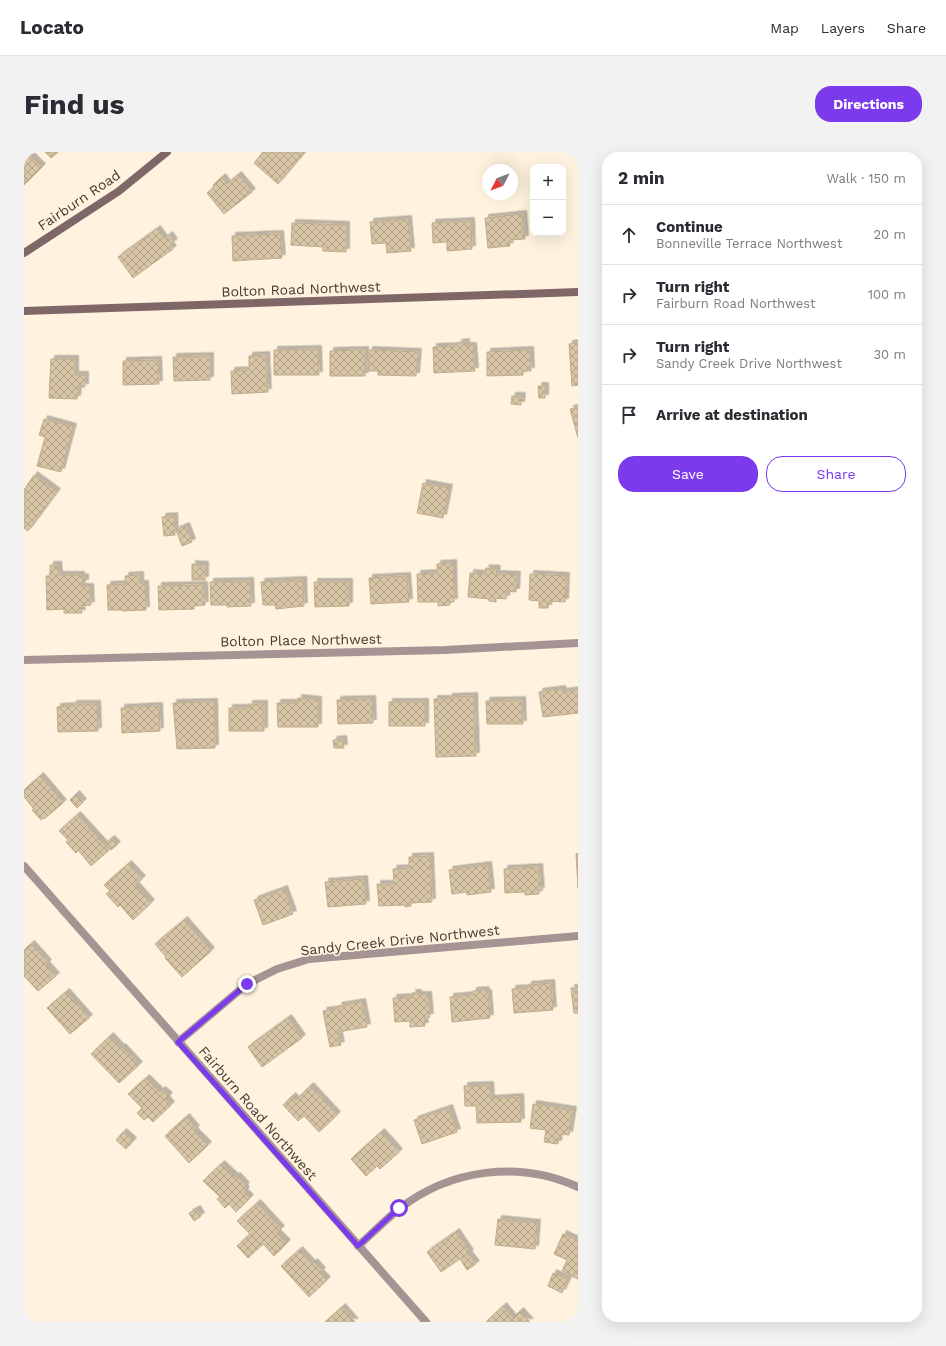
<!DOCTYPE html>
<html lang="en">
<head>
<meta charset="utf-8">
<style>
	:root { --surface:#fff; --page:#f2f2f3; --text:#2b2b33; --muted:#7c7c81; --line:#e1e1e2; --accent:#7c3aed }
	body { margin:0; font-family:"Work Sans",sans-serif; background:var(--page); color:var(--text) }
	.controls { position:absolute; right:12px; top:12px; display:grid; overflow:hidden; border-radius:8px; box-shadow:0 4px 16px #0002 }
	.controls button { width:36px; height:36px; display:grid; place-items:center; padding:0; border:0; border-bottom:1px solid var(--line); background:var(--surface); color:var(--text); font:20px sans-serif }
	.compass { position:absolute; left:458px; top:12px; width:36px; height:36px; border-radius:50%; background:var(--surface); box-shadow:0 4px 16px #0002; rotate:228deg }
	.stop { position:absolute; width:12px; height:12px; margin:-9px; border:3px solid #7c3aed; border-radius:50%; background:#fff }
	.stop.end { background:#7c3aed; border-color:#fff; box-shadow:0 1px 4px #0008 }
	.list { margin:0; padding:0; list-style:none }
	h2 { display:flex; justify-content:space-between; align-items:center; height:52px; margin:0; padding:0 16px; font-size:17px }
	h2 small { font-size:13px; font-weight:400; color:var(--muted) }
	.list li { display:grid; grid-template-columns:26px 1fr auto; gap:12px; align-items:center; box-sizing:border-box; height:60px; padding:0 16px; border-top:1px solid var(--line) }
	.list b { display:block; font-size:15px; white-space:nowrap }
	.list p { margin:0; font-size:13px; white-space:nowrap; color:var(--muted) }
	.list em { font-size:13px; font-style:normal; color:var(--muted) }
	.actions { display:flex; gap:8px; padding:12px 16px }
	.actions a { flex:1; padding:9px 0; border:1px solid var(--accent); border-radius:16px; text-align:center; font-size:14px; color:var(--accent) }
	.actions .main { background:var(--accent); color:#fff }
	.icon { flex:none; width:22px; height:22px; fill:none; stroke:currentColor; stroke-width:2; stroke-linecap:round; stroke-linejoin:round }
	.map { position:relative; flex:none; width:554px; height:1170px; overflow:hidden; border-radius:16px }
	header { display:flex; align-items:center; gap:24px; box-sizing:border-box; height:56px; padding:0 20px; background:var(--surface); border-bottom:1px solid var(--line) }
	header strong { font-size:19px }
	nav { display:flex; gap:22px; margin-inline-start:auto; font-size:14px }
	.intro { display:flex; align-items:center; justify-content:space-between; box-sizing:border-box; height:96px; padding:0 24px }
	h1 { margin:0; font-size:28px }
	.button { padding:10px 18px; border-radius:16px; background:var(--accent); color:#fff; font-size:14px; font-weight:700 }
	main { display:flex; gap:24px; padding:0 24px }
	aside { flex:1; background:var(--surface); border-radius:16px; box-shadow:0 4px 16px #0002 }
	.map>svg:first-child { display:block }
	.building { fill:url(#building-cross-hatch); stroke:#bfac8d; filter:url(#shadow) }
	.lines { fill:none; stroke-linecap:round; stroke-linejoin:round }
	.street { stroke:#a69494; stroke-width:8 }
	.secondary { stroke:#7f6667; stroke-width:8 }
	.route { stroke:#7c3aed; stroke-width:5 }
	.labels { text-anchor:middle; dominant-baseline:central; stroke-width:3.5; stroke-linejoin:round; paint-order:stroke }
	.street-label { font-size:14px; fill:#433b2e; stroke:#fff3df }
</style>
</head>
<body>
<header>
<strong>Locato</strong>
<nav><a>Map</a><a>Layers</a><a>Share</a></nav>
</header>
<div class="intro"><h1>Find us</h1><a class="button">Directions</a></div>
<main>
<div class="map">
<svg width="554" height="1170" viewBox="0 0 554 1170">
	<defs>
		<pattern id="building-cross-hatch" width="8" height="8" patternUnits="userSpaceOnUse"><rect width="8" height="8" fill="#d8c5a5"/><path d="M0 0l8 8M0 8l8-8" fill="none" stroke="#b1a187"/></pattern>
		<filter id="shadow"><feDropShadow dx="3.5" dy="-3.5" stdDeviation="0" flood-color="#0004"/></filter>
	</defs>
	<rect width="100%" height="100%" fill="#fff3df"/>
	<g class="building">
		<path d="M0,0H3L18,15L0,33Z"/>
		<path d="M21,0H34L27,6Z"/>
		<path d="M239,0H281L254,32L230,11Z"/>
		<path d="M214,23L228,40L200,62L183,41L190,35L189,33L198,25L203,32Z"/>
		<path d="M499,62L501,87L485,88L486,94L464,96L461,66Z"/>
		<path d="M384,67L387,99L363,101L362,91L348,92L346,70Z"/>
		<path d="M447,69L448,97L423,99V90L409,91L408,71Z"/>
		<path d="M268,71L322,73V100L299,99V95L267,93Z"/>
		<path d="M133,77L140,87L145,83L150,90L146,93L149,97L109,126L94,105Z"/>
		<path d="M256,82L258,106L209,109L208,84Z"/>
		<path d="M442,190V194H449L451,219L410,221L409,195L434,194V191Z"/>
		<path d="M554,191V233L548,234L545,192Z"/>
		<path d="M294,197L295,223H250V198Z"/>
		<path d="M341,198V224H306V199Z"/>
		<path d="M345,198L394,200L392,224L354,223V219H344Z"/>
		<path d="M506,198L507,219H499V223L463,224V200Z"/>
		<path d="M242,203L244,240L208,242L207,219L225,218V204Z"/>
		<path d="M186,204V228L150,229L149,205Z"/>
		<path d="M27,207H51V223H61V235H54L53,247L25,246Z"/>
		<path d="M134,208L135,232L99,233V209Z"/>
		<path d="M514,234H521V246H515Z"/>
		<path d="M488,244H498L497,253L487,252Z"/>
		<path d="M554,255V286L546,257Z"/>
		<path d="M20,267L49,275L37,320L13,314L21,285L15,283Z"/>
		<path d="M10,323L33,340L4,379L0,376V338Z"/>
		<path d="M399,331L425,336L419,366L393,361Z"/>
		<path d="M150,364L151,383L140,384L138,365Z"/>
		<path d="M162,374L168,390L158,394L152,378Z"/>
		<path d="M429,411L430,450H426V453L414,454V450H394L393,422L413,421V412Z"/>
		<path d="M168,412L181,413V428H168Z"/>
		<path d="M26,413H34L35,423H57V426L61,425V431H57V435H66L67,453L57,454L58,461H40V457L23,458L22,424H26Z"/>
		<path d="M462,416L473,417L472,422L493,423L492,440L483,439L482,447L472,446V450L465,449V447L444,445L446,421L461,422Z"/>
		<path d="M506,422L542,424L541,450L525,449L524,456H515V449L505,448Z"/>
		<path d="M116,423V432H121L122,458L98,459V458H84L83,433L102,432L101,424Z"/>
		<path d="M383,424L385,450L347,452L345,426Z"/>
		<path d="M279,428L280,454L252,457L251,453H239L237,430Z"/>
		<path d="M226,429L227,454L203,455V453H187L186,430Z"/>
		<path d="M290,430H325V454L291,455Z"/>
		<path d="M180,433L181,453L170,454V457L135,458L134,434Z"/>
		<path d="M538,537L539,540L554,538V561L519,565L515,540Z"/>
		<path d="M450,544L452,604L412,605L410,547H425V545Z"/>
		<path d="M274,546L294,548V575H254L253,551H274Z"/>
		<path d="M348,547L349,571L314,572L313,548Z"/>
		<path d="M498,548L499,572H463L462,549Z"/>
		<path d="M190,550L191,596L153,597L149,551Z"/>
		<rect x="365" y="550" width="36" height="24"/>
		<path d="M49,552H73L74,579L34,580L33,555L49,554Z"/>
		<path d="M225,552H240V579H205V556H225Z"/>
		<path d="M135,554L136,579L98,581L97,556Z"/>
		<path d="M319,587L320,596H310L309,588Z"/>
		<path d="M16,624L39,651L20,667L19,666L17,668L8,658L10,657L0,645V638Z"/>
		<path d="M52,642L59,650L53,656L46,648Z"/>
		<path d="M53,663L85,698L67,714L54,698L52,701L42,690L44,688L35,679Z"/>
		<path d="M87,687L93,693L87,698L81,692Z"/>
		<path d="M554,701V736L552,702Z"/>
		<path d="M406,704L408,750L387,751V754L381,755V753L355,754L353,732H370L369,717L385,716V705Z"/>
		<path d="M104,712L118,727L111,733L127,751L109,768L96,753L94,755L82,742L86,739L80,733Z"/>
		<path d="M464,713L467,740L443,743V740L428,742L425,718Z"/>
		<path d="M515,715L517,739L515,738V742L501,743V740L481,741L480,717Z"/>
		<path d="M340,727L342,752L304,755L301,730Z"/>
		<path d="M260,737L269,762L239,773L230,748Z"/>
		<path d="M160,768L187,799L158,825L141,806L142,805L131,792Z"/>
		<path d="M7,792L24,811L22,813L32,824L14,839L0,824V798Z"/>
		<path d="M527,831L529,858L490,861L488,837L504,836V833Z"/>
		<path d="M547,836H554V861H550Z"/>
		<path d="M461,838L462,841H464L466,866L428,870L426,845L449,843V839Z"/>
		<path d="M42,840L65,866L46,882L23,856Z"/>
		<path d="M388,841H394V843H404L406,865L400,866L401,874L386,875V869L371,870L369,846L389,845Z"/>
		<path d="M338,850L343,875L314,880L317,893L306,895L299,859L315,857L314,854Z"/>
		<path d="M264,866L278,886L238,915L224,895Z"/>
		<path d="M86,884L97,896L98,895L115,913L95,931L67,902Z"/>
		<path d="M122,926L136,940L138,938L145,944L142,947L147,953L129,970L124,965L120,968L113,961L118,956L104,942Z"/>
		<path d="M466,933L467,947L496,945L497,970L453,971L452,954H441L440,934Z"/>
		<path d="M286,934L313,963L295,980L280,964L274,969L259,953L268,944L272,948Z"/>
		<path d="M509,952L549,958L545,983L535,982L534,992L520,990L522,978L506,976Z"/>
		<path d="M425,956L433,980L398,992L390,968Z"/>
		<path d="M162,965L172,977L170,979L184,993L165,1011L141,984Z"/>
		<path d="M99,980L109,989L102,997L92,988Z"/>
		<path d="M357,980L375,1000L356,1017L353,1014L342,1024L327,1007Z"/>
		<path d="M197,1012L211,1025L213,1024L222,1034L220,1036L222,1038L220,1040L226,1046L212,1060L205,1052L201,1056L193,1047L196,1045L179,1029Z"/>
		<path d="M233,1051L257,1077L253,1081L263,1091L250,1104L239,1092L224,1106L213,1094L226,1082L213,1069Z"/>
		<path d="M173,1057L177,1064L170,1069L165,1061Z"/>
		<path d="M474,1067L513,1071L511,1097L471,1093Z"/>
		<path d="M432,1080L446,1101L444,1102L452,1112L443,1118L436,1107L417,1120L403,1100Z"/>
		<path d="M539,1082L554,1089V1127L538,1119L543,1108L530,1102Z"/>
		<path d="M275,1098L288,1112L290,1110L298,1119L296,1121L303,1128L285,1145L257,1114Z"/>
		<path d="M529,1121L544,1128L538,1141L524,1134Z"/>
		<path d="M479,1154L489,1166L496,1159L506,1170H462Z"/>
		<path d="M318,1155L331,1170H301Z"/>
	</g>
	<g class="lines">
		<g class="street">
			<path d="M0,508L421,498L554,491"/>
			<path d="M0,714L402,1170"/>
			<path d="M154,890L223,832L253,817L285,807L554,784"/>
			<path d="M334,1094C348,1082 361,1068 375,1057C426,1017 495,1008 554,1035"/>
		</g>
		<g class="secondary">
			<path d="M0,101L95,39L143,0"/>
			<path d="M0,159L554,140"/>
		</g>
	</g>
	<g class="lines">
		<path class="route" d="M223,832L154,890L334,1094L375,1056"/>
	</g>
	<g class="labels">
		<g class="street-label">
			<text transform="translate(55 48) rotate(-34)">Fairburn Road</text>
			<text transform="translate(277 137) rotate(-2)">Bolton Road Northwest</text>
			<text transform="translate(277 488) rotate(-1)">Bolton Place Northwest</text>
			<text transform="translate(376 788) rotate(-6)">Sandy Creek Drive Northwest</text>
			<text transform="translate(234 961) rotate(49)">Fairburn Road Northwest</text>
		</g>
	</g>
</svg>
<div class="controls">
<button>+</button>
<button>−</button>
</div>
<svg class="compass" viewBox="-18 -18 36 36"><path d="M0-13l5 13h-10z" fill="#e53935"/><path d="M0 13l5-13h-10z" fill="#7c7c81"/></svg>
<div class="stop" style="left:375px;top:1056px"></div>
<div class="stop end" style="left:223px;top:832px"></div>
</div>
<aside>
<h2>2 min<small>Walk · 150 m</small></h2>
<ul class="list">
<li><svg class="icon" aria-label="ahead" viewBox="0 0 24 24"><path d="M12 20V5M6 11l6-6 6 6"/></svg><div><b>Continue</b><p>Bonneville Terrace Northwest</p></div><em>20 m</em></li>
<li><svg class="icon" aria-label="right" viewBox="0 0 24 24"><path d="M7 20v-9h11M14 6l5 5-5 5"/></svg><div><b>Turn right</b><p>Fairburn Road Northwest</p></div><em>100 m</em></li>
<li><svg class="icon" aria-label="right" viewBox="0 0 24 24"><path d="M7 20v-9h11M14 6l5 5-5 5"/></svg><div><b>Turn right</b><p>Sandy Creek Drive Northwest</p></div><em>30 m</em></li>
<li><svg class="icon" aria-label="arrive" viewBox="0 0 24 24"><path d="M6 21V4h12l-3 4 3 4H6"/></svg><div><b>Arrive at destination</b></div></li>
</ul>
<div class="actions"><a class="main">Save</a><a>Share</a></div>
</aside>
</main>
</body>
</html>
